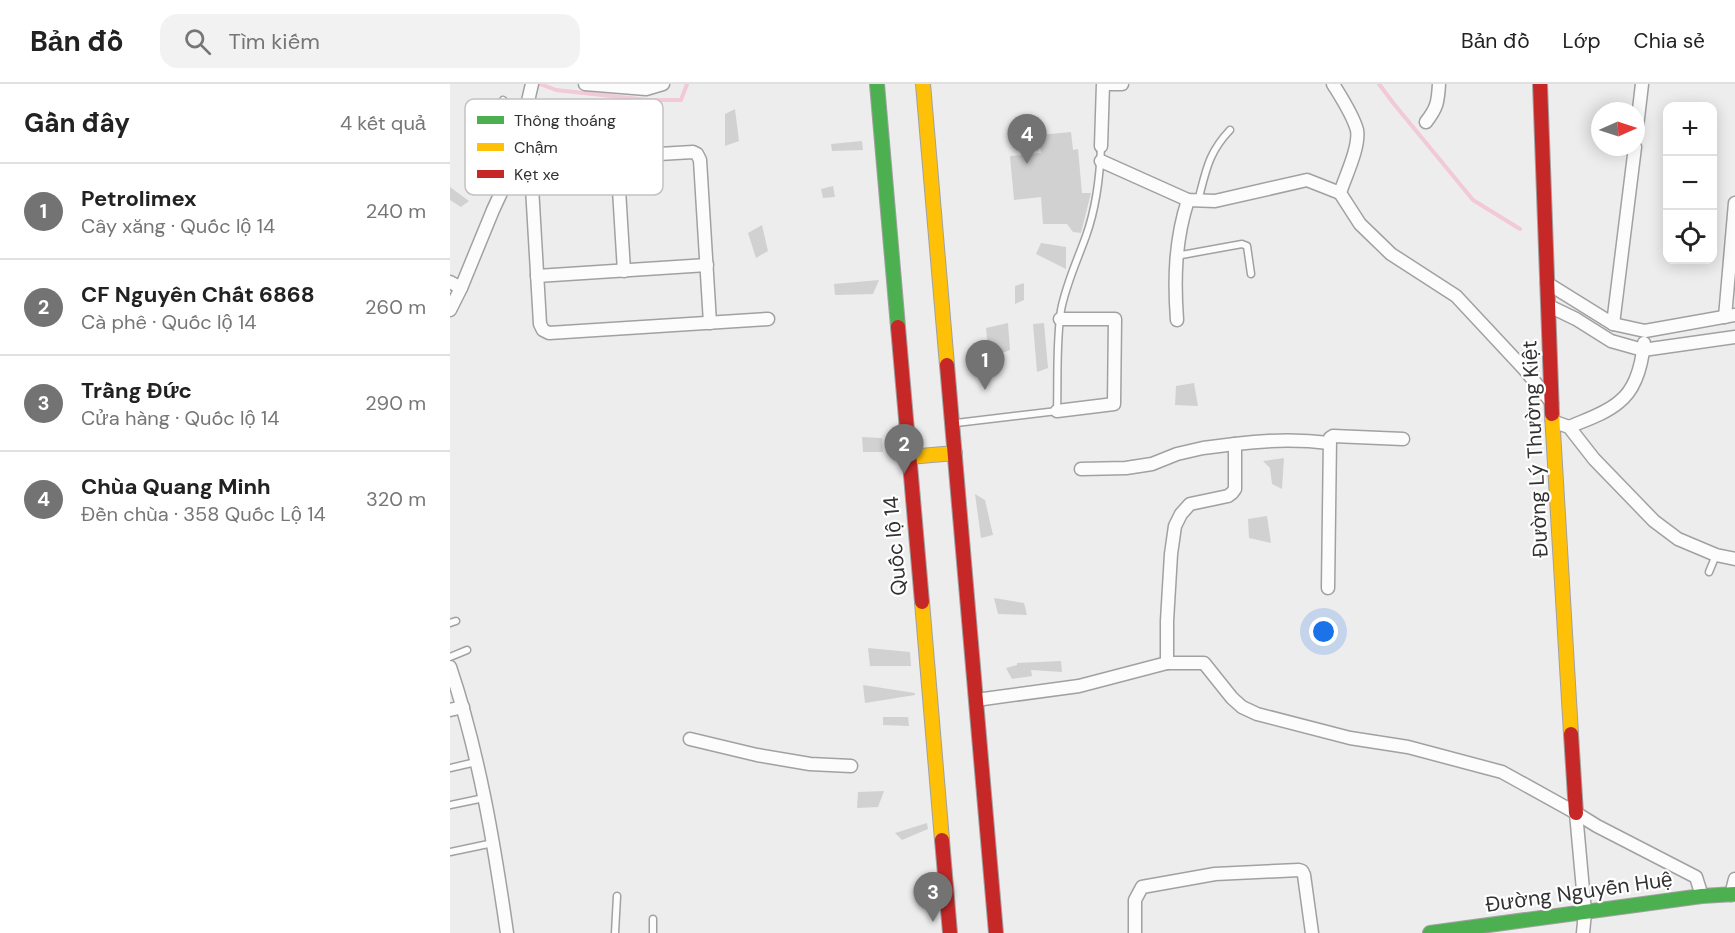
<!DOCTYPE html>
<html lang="vi">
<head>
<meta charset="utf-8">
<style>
	:root { --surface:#fff; --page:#f2f2f2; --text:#222; --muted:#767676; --line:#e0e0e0; --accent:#747373 }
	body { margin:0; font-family:"DM Sans",sans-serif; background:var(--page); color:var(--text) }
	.controls { position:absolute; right:18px; top:18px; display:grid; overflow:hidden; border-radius:12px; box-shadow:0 3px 15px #0003 }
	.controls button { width:54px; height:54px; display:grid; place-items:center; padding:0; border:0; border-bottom:2px solid var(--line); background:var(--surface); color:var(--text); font:30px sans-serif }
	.compass { position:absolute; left:1141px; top:18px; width:54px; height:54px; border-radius:50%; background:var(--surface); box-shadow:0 3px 15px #0003; rotate:87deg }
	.you { position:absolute; left:874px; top:548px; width:21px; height:21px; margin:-15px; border:4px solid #fff; border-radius:50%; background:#1a73e8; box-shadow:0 0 0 9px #1a73e833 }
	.badge { display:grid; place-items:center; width:39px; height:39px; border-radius:50%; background:var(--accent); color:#fff; font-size:20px; font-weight:700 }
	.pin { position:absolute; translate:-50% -50px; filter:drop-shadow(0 2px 3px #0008) }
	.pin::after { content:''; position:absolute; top:32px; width:21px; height:18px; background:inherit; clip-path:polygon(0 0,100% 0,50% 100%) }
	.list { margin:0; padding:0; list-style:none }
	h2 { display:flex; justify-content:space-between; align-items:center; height:78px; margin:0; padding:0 24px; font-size:26px }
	h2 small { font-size:20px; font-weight:400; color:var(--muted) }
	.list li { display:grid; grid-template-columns:39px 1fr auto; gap:18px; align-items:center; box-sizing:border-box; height:96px; padding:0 24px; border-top:2px solid var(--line) }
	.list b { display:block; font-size:22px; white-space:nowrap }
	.list p { margin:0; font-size:20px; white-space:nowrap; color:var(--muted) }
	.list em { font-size:20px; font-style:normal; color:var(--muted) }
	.icon { flex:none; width:33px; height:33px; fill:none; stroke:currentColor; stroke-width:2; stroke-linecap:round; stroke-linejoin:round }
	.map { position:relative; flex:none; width:1285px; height:849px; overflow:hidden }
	header { display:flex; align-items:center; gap:36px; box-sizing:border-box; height:84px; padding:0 30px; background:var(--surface); border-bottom:2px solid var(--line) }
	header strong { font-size:28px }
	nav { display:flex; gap:33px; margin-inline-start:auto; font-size:21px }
	.search { width:420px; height:54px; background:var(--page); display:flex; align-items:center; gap:15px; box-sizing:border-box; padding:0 21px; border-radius:18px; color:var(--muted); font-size:22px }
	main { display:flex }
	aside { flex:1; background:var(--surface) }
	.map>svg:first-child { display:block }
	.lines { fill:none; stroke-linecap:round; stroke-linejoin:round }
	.stream { stroke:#f2c9d7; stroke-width:4 }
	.building { fill:#d2d1d1 }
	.lane-casing { stroke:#a2a1a1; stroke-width:9 }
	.street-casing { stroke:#a2a1a1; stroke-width:15 }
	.fast-casing { stroke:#a2a1a1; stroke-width:16 }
	.slow-casing { stroke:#a2a1a1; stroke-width:16 }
	.jam-casing { stroke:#a2a1a1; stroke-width:16 }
	.lane { stroke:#fcfcfc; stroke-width:6 }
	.street { stroke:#fcfcfc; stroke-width:12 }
	.fast { stroke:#4caf50; stroke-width:14 }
	.slow { stroke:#ffc107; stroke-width:14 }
	.jam { stroke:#c62828; stroke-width:14 }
	.labels { text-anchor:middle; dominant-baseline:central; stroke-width:4.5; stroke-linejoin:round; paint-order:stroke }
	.street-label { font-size:21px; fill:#333232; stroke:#fff }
	.key { fill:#fff; stroke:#c2c2c2; stroke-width:1.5 }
	.key-label { font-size:16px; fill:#333232 }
</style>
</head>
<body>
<header>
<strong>Bản đồ</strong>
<div class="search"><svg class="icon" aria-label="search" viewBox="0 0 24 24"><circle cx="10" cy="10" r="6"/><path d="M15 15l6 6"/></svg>Tìm kiếm</div>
<nav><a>Bản đồ</a><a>Lớp</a><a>Chia sẻ</a></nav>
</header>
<main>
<aside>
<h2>Gần đây<small>4 kết quả</small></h2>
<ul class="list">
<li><span class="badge">1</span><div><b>Petrolimex</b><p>Cây xăng · Quốc lộ 14</p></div><em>240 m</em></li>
<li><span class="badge">2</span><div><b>CF Nguyên Chất 6868</b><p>Cà phê · Quốc lộ 14</p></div><em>260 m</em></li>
<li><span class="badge">3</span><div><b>Trầng Đức</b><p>Cửa hàng · Quốc lộ 14</p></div><em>290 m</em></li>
<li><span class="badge">4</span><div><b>Chùa Quang Minh</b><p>Đền chùa · 358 Quốc Lộ 14</p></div><em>320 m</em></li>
</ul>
</aside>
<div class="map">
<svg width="1285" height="849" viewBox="0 0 1285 849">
	<rect width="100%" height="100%" fill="#eeeded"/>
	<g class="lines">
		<g class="stream">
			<path d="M90,0L106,6L198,16H231L237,0"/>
			<path d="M929,0L944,20L1023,116L1070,145"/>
		</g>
	</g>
	<g class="building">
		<path d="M285,25L289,57L275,62V30Z"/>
		<path d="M621,48L623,66L628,65L632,109H641L631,149L623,148L617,140H593L591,113L564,116L560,72L591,69L589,51Z"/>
		<path d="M412,57L413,66L382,67L381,60Z"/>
		<path d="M383,102L385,113L373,114L371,105Z"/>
		<path d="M0,103L19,117L11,123L0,116Z"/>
		<path d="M312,141L318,167L306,174L298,149Z"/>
		<path d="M591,159L616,163V185L586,170Z"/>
		<path d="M429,196L423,210L385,211L384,200Z"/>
		<path d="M574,199V216L565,220V202Z"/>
		<path d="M558,239L560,266L539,274L536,244Z"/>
		<path d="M594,239L598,284L587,288L583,240Z"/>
		<path d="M744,299L748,322L725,321L726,302Z"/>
		<path d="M412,353L432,354L433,368H413Z"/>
		<path d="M834,374L832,405L822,400L820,384L813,377Z"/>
		<path d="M525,410L535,416L543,451L531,454Z"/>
		<path d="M817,432L821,459L799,454L798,435Z"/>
		<path d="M544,514L574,519L577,531L548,530Z"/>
		<path d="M418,564L460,568L461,582H420Z"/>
		<path d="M611,577L612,588L581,586L582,592L562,595L556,584L567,581V579Z"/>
		<path d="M413,601L465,609V611L415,619Z"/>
		<path d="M433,633H458L459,642L433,641Z"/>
		<path d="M434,707L428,723L407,724L408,708Z"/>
		<path d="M477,739L478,745L452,756L445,749Z"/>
	</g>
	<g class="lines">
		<defs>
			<g id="lane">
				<path d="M53,16L73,38"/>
				<path d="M748,117C756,87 758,69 780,46"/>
				<path d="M726,172L792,160L797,162L801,190"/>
				<path d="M506,339L607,327C608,294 606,259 611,226C616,200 627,177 636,152C646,124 650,92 651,62"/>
				<path d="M1259,488L1266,471"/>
				<path d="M0,539L6,537"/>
				<path d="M0,573L17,566"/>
				<path d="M0,684L26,678"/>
				<path d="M0,721L34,714"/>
				<path d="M0,768L43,759"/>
				<path d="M203,835V849"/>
				<path d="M165,849L167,812"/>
			</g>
			<g id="street">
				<path d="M135,0L196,5L213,0"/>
				<path d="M654,0H672"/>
				<path d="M883,0C891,13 903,31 907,46C910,63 895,93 890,109L910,140L941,170L1006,212L1075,286L1102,319"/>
				<path d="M976,38C987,24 988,18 989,0"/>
				<path d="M1186,51L1192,0"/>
				<path d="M651,62L653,0"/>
				<path d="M66,69L84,79L90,77L243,68L247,70L250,76L260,239"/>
				<path d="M167,73L174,187"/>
				<path d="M651,77L738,116L765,117L857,96L890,109"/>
				<path d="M84,79L81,86L90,240L93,246L99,249L318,235"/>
				<path d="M87,192L257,181"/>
				<path d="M0,198L11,204"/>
				<path d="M1097,199L1163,240L1195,247L1285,231"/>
				<path d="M1099,222L1126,235L1161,257L1193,266L1285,253"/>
				<path d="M0,226L11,204L43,126L62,85L82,0"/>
				<path d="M1275,233L1285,119"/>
				<path d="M727,236C724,195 725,156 738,116"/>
				<path d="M1163,240L1185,63"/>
				<path d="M607,327L664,320L665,235H610"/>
				<path d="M1102,337L1119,343L1144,375L1204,437L1228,455L1266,471L1285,475"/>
				<path d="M1119,343C1135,336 1155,330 1169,318C1186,305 1192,279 1194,259"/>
				<path d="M879,359C847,355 817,356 785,360V405L782,409L778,412L740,420L731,430L725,442L721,470L717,537V579H754L782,614L792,623L807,630L900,654L958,663L1052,688L1126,729L1147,742L1246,793L1252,812"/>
				<path d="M631,385L676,384L702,380L727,370L753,364L785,360"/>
				<path d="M878,504L880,354L883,352L953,355"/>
				<path d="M0,583C29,669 44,759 57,849"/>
				<path d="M526,616L629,602L717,579"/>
				<path d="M0,626L13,623"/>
				<path d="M240,655L307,671L360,680L401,682"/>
				<path d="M1126,729L1135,828L1133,849"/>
				<path d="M1281,811L1285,795"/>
				<path d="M685,849V816L692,803L765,790L849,786L852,787L854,791L862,849"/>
			</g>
			<g id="fast">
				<path d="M427,0L448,243"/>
				<path d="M980,849L1252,812L1285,810"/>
			</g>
			<g id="slow">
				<path d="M473,0L497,281"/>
				<path d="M1102,330L1121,650"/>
				<path d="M459,373L505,369"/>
				<path d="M472,518L492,756"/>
			</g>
			<g id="jam">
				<path d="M1090,0L1102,330"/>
				<path d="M448,243L472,518"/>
				<path d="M497,281L546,849"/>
				<path d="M1121,650L1126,729"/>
				<path d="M492,756L500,849"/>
			</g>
		</defs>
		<use href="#lane" class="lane-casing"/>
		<use href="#street" class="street-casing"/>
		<use href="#fast" class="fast-casing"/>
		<use href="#slow" class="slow-casing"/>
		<use href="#jam" class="jam-casing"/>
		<use href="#lane" class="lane"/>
		<use href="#street" class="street"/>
		<use href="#fast" class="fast"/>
		<use href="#slow" class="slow"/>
		<use href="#jam" class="jam"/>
	</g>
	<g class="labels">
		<g class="street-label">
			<text transform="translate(1085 365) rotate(-93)">Đường Lý Thường Kiệt</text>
			<text transform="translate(445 462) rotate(-95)">Quốc lộ 14</text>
			<text transform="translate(1129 808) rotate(-8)">Đường Nguyễn Huệ</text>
		</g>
	</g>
	<rect x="15" y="15" width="198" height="96" rx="9" class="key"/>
	<rect x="27" y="32" width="27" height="8" fill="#4caf50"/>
	<rect x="27" y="59" width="27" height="8" fill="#ffc107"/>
	<rect x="27" y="86" width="27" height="8" fill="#c62828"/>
	<g class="key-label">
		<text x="64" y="42">Thông thoáng</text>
		<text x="64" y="69">Chậm</text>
		<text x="64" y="96">Kẹt xe</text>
	</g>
</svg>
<div class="controls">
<button>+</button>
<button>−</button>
<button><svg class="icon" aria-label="locate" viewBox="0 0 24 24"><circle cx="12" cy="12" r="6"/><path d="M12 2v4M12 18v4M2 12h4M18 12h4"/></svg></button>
</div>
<svg class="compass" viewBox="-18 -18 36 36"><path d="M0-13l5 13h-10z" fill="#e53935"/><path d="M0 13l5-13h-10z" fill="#767676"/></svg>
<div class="you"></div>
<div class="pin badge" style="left:535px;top:306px">1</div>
<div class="pin badge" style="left:454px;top:390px">2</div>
<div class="pin badge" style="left:483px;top:838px">3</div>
<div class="pin badge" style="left:577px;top:80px">4</div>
</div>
</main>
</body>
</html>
